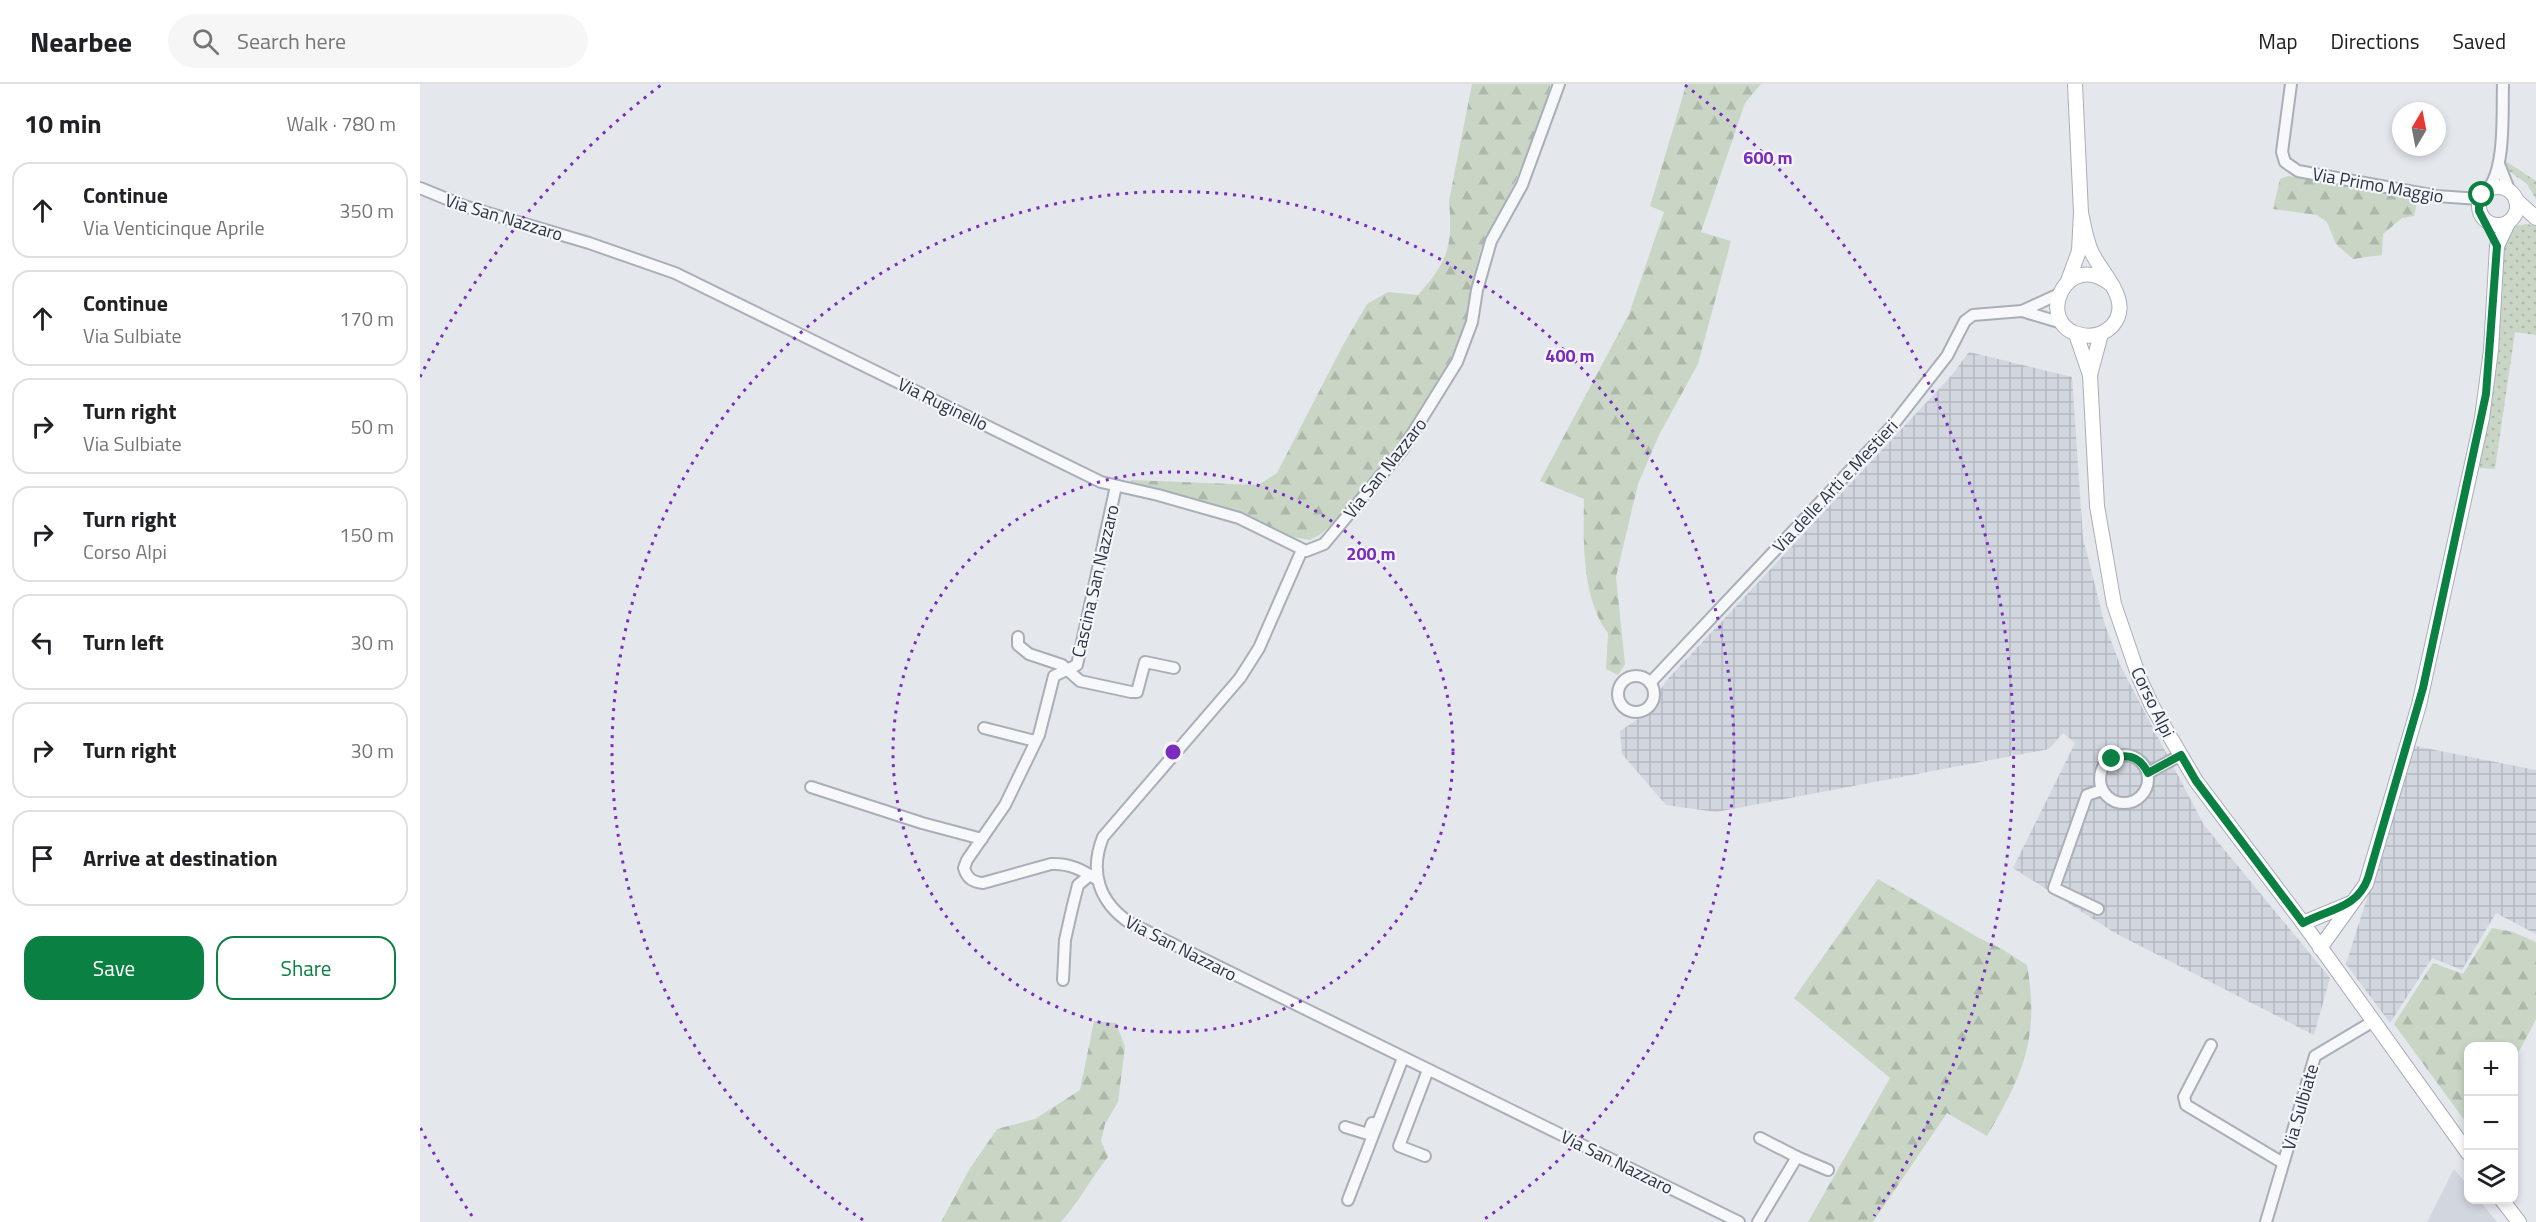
<!DOCTYPE html>
<html lang="en">
<head>
<meta charset="utf-8">
<style>
	:root { --surface:#fff; --page:#f6f6f6; --text:#202124; --muted:#757577; --line:#e0e0e0; --accent:#0b8043 }
	body { margin:0; font-family:"Titillium Web",sans-serif; background:var(--page); color:var(--text) }
	.controls { position:absolute; right:18px; bottom:18px; display:grid; overflow:hidden; border-radius:12px; box-shadow:0 3px 9px #0003 }
	.controls button { width:54px; height:54px; display:grid; place-items:center; padding:0; border:0; border-bottom:2px solid var(--line); background:var(--surface); color:var(--text); font:30px sans-serif }
	.compass { position:absolute; left:1972px; top:18px; width:54px; height:54px; border-radius:50%; background:var(--surface); box-shadow:0 3px 9px #0003; rotate:10deg }
	.stop { position:absolute; width:18px; height:18px; margin:-14px; border:4px solid #0b8043; border-radius:50%; background:#fff }
	.stop.end { background:#0b8043; border-color:#fff; box-shadow:0 2px 6px #0008 }
	.list { margin:0; padding:0; list-style:none }
	h2 { display:flex; justify-content:space-between; align-items:center; height:78px; margin:0; padding:0 24px; font-size:26px }
	h2 small { font-size:20px; font-weight:400; color:var(--muted) }
	.list li { display:grid; grid-template-columns:39px 1fr auto; gap:18px; align-items:center; box-sizing:border-box; height:96px; margin:0 12px 12px; padding:0 12px; border:2px solid var(--line); border-radius:18px }
	.list b { display:block; font-size:22px; white-space:nowrap }
	.list p { margin:0; font-size:20px; white-space:nowrap; color:var(--muted) }
	.list em { font-size:20px; font-style:normal; color:var(--muted) }
	.actions { display:flex; gap:12px; padding:18px 24px }
	.actions a { flex:1; padding:14px 0; border:2px solid var(--accent); border-radius:18px; text-align:center; font-size:21px; color:var(--accent) }
	.actions .main { background:var(--accent); color:#fff }
	.icon { flex:none; width:33px; height:33px; fill:none; stroke:currentColor; stroke-width:2; stroke-linecap:round; stroke-linejoin:round }
	.map { position:relative; flex:none; width:2116px; height:1138px; overflow:hidden }
	header { display:flex; align-items:center; gap:36px; box-sizing:border-box; height:84px; padding:0 30px; background:var(--surface); border-bottom:2px solid var(--line) }
	header strong { font-size:28px }
	nav { display:flex; gap:33px; margin-inline-start:auto; font-size:21px }
	.search { width:420px; height:54px; background:var(--page); display:flex; align-items:center; gap:15px; box-sizing:border-box; padding:0 21px; border-radius:33px; color:var(--muted); font-size:22px }
	main { display:flex }
	aside { flex:1; background:var(--surface) }
	.map>svg:first-child { display:block }
	.built { fill:#d2d6de }
	.industrial { fill:url(#industrial-grid) }
	.grass { fill:url(#grass-dots) }
	.forest { fill:url(#forest-firs) }
	.lines { fill:none; stroke-linecap:round; stroke-linejoin:round }
	.street-casing { stroke:#a9aeb7; stroke-width:14 }
	.secondary-casing { stroke:#a9aeb7; stroke-width:16 }
	.street { stroke:#f7f8fa; stroke-width:10 }
	.secondary { stroke:#fff; stroke-width:14 }
	.route { stroke:#0b8043; stroke-width:8 }
	.ring { fill:none; stroke:#7b2cbf; stroke-width:3; stroke-dasharray:3 6 }
	.labels { text-anchor:middle; dominant-baseline:central; stroke-width:4.5; stroke-linejoin:round; paint-order:stroke }
	.street-label { font-size:18px; fill:#2b3445; stroke:#f4f6f9 }
	.centre { fill:#7b2cbf; stroke:#f4f6f9; stroke-width:3 }
	.ring-label { font-size:18px; text-anchor:middle; font-weight:bold; fill:#7b2cbf; stroke:#f4f6f9; stroke-width:4.5; stroke-linejoin:round; paint-order:stroke }
</style>
</head>
<body>
<header>
<strong>Nearbee</strong>
<div class="search"><svg class="icon" aria-label="search" viewBox="0 0 24 24"><circle cx="10" cy="10" r="6"/><path d="M15 15l6 6"/></svg>Search here</div>
<nav><a>Map</a><a>Directions</a><a>Saved</a></nav>
</header>
<main>
<aside>
<h2>10 min<small>Walk · 780 m</small></h2>
<ul class="list">
<li><svg class="icon" aria-label="ahead" viewBox="0 0 24 24"><path d="M12 20V5M6 11l6-6 6 6"/></svg><div><b>Continue</b><p>Via Venticinque Aprile</p></div><em>350 m</em></li>
<li><svg class="icon" aria-label="ahead" viewBox="0 0 24 24"><path d="M12 20V5M6 11l6-6 6 6"/></svg><div><b>Continue</b><p>Via Sulbiate</p></div><em>170 m</em></li>
<li><svg class="icon" aria-label="right" viewBox="0 0 24 24"><path d="M7 20v-9h11M14 6l5 5-5 5"/></svg><div><b>Turn right</b><p>Via Sulbiate</p></div><em>50 m</em></li>
<li><svg class="icon" aria-label="right" viewBox="0 0 24 24"><path d="M7 20v-9h11M14 6l5 5-5 5"/></svg><div><b>Turn right</b><p>Corso Alpi</p></div><em>150 m</em></li>
<li><svg class="icon" aria-label="left" viewBox="0 0 24 24"><path d="M17 20v-9H6M10 6l-5 5 5 5"/></svg><div><b>Turn left</b></div><em>30 m</em></li>
<li><svg class="icon" aria-label="right" viewBox="0 0 24 24"><path d="M7 20v-9h11M14 6l5 5-5 5"/></svg><div><b>Turn right</b></div><em>30 m</em></li>
<li><svg class="icon" aria-label="arrive" viewBox="0 0 24 24"><path d="M6 21V4h12l-3 4 3 4H6"/></svg><div><b>Arrive at destination</b></div></li>
</ul>
<div class="actions"><a class="main">Save</a><a>Share</a></div>
</aside>
<div class="map">
<svg width="2116" height="1138" viewBox="0 0 2116 1138">
	<defs>
		<pattern id="industrial-grid" width="8" height="8" patternUnits="userSpaceOnUse" patternTransform="scale(1.5)"><rect width="8" height="8" fill="#d2d6de"/><path d="M0 4h8M4 0v8" fill="none" stroke="#b4b8c0"/></pattern>
		<pattern id="grass-dots" width="8" height="8" patternUnits="userSpaceOnUse" patternTransform="scale(1.5)"><rect width="8" height="8" fill="#c9d6c5"/><path d="M2 2h.1M6 6h.1" fill="none" stroke="#adb8ab" stroke-width="1.8" stroke-linecap="round"/></pattern>
		<pattern id="forest-firs" width="22" height="20" patternUnits="userSpaceOnUse" patternTransform="scale(1.5)"><rect width="22" height="20" fill="#c9d6c5"/><path d="M5 1l3.5 6h-7zM16 11l3.5 6h-7z" fill="#adb8ab"/></pattern>
	</defs>
	<rect width="100%" height="100%" fill="#e4e7ec"/>
	<path class="built" d="M2034,1085L2048,1102V1116H2059L2077,1138H2007Z"/>
	<g class="industrial">
		<path d="M1549,268L1652,293L1663,454L1685,541L1701,583L1784,741L1910,894L1894,951L1695,849L1593,784L1655,659L1643,649L1629,665L1296,728L1246,721L1202,670L1200,647L1233,625L1239,608L1247,596L1532,291Z"/>
		<path d="M1995,662L2116,686V850L2076,829L2042,886L2012,874L1970,939L1926,880Z"/>
	</g>
	<g class="grass">
		<path d="M2084,76L2116,97V115L2107,100L2089,87Z"/>
		<path d="M2106,140L2116,142V251L2095,248L2075,385L2060,384L2059,373L2067,347L2078,239L2082,163L2087,147L2096,142Z"/>
	</g>
	<g class="forest">
		<path d="M1052,0H1131L1117,46L1095,98L1061,164L1053,196L1047,235L1031,274L1003,324L978,362L913,439L901,450L890,456L873,453L845,442L709,402L711,396L838,401L857,389L922,263L947,220L968,208L998,211C1028,177 1033,163 1029,117Z"/>
		<path d="M1268,0H1341L1325,19L1281,148L1311,157L1278,280L1239,351L1218,400L1196,493L1205,580L1198,591L1186,585L1188,549C1162,515 1163,457 1164,415L1120,397L1209,230L1244,128L1230,122L1265,5Z"/>
		<path d="M1868,92L1998,114L1994,132L1982,134L1963,150L1962,171L1933,175L1916,160L1907,138L1897,131L1853,125L1860,95Z"/>
		<path d="M1458,795L1559,854L1582,865L1607,881C1620,953 1603,991 1567,1052L1527,1029L1453,1138H1388L1470,994L1374,914Z"/>
		<path d="M2072,844L2093,848L2116,858V935L2094,977V962H2048V1041L1974,940L2013,879L2043,890Z"/>
		<path d="M674,937L696,939L705,963L698,1018L685,1040L681,1057L688,1073C671,1094 659,1118 641,1138H521L549,1086L577,1045L615,1035L660,1006Z"/>
	</g>
	<g class="lines">
		<defs>
			<g id="street">
				<path d="M1871,0L1862,68L1865,78L1878,87L2016,112L2060,115"/>
				<path d="M2079,80L2090,108"/>
				<path d="M0,104L44,122L169,159L255,189L681,398L738,411L819,434L886,467L904,460L983,365L1037,278L1052,238L1057,206L1071,157L1102,101L1139,0"/>
				<path d="M2067,106C2086,86 2082,27 2083,0"/>
				<path d="M1602,227L1642,239"/>
				<path d="M882,466L839,564L820,594L683,753C669,788 679,818 710,839L1319,1138"/>
				<path d="M598,553V561L609,570L642,581L660,597L711,608H717L725,578L754,584"/>
				<circle cx="1216" cy="610" r="18"/>
				<path d="M1230,599L1473,341L1527,272L1545,237L1553,231L1602,227L1639,210"/>
				<path d="M564,644L615,657"/>
				<circle cx="1704" cy="695" r="24"/>
				<path d="M1728,689L1761,671"/>
				<path d="M391,703L502,739L562,755"/>
				<path d="M678,796C662,786 650,779 631,780L563,799C552,798 547,794 544,784L547,776L585,721L619,651L634,592L657,581L696,402"/>
				<path d="M1678,825L1634,804L1667,711L1682,706"/>
				<path d="M643,896L645,856L652,825L658,801L670,791"/>
				<path d="M1791,961L1764,1013L1766,1021L1863,1079"/>
				<path d="M925,1043L948,1050L952,1039"/>
				<path d="M1340,1054L1377,1073"/>
				<path d="M1005,1072L979,1062L1008,986"/>
				<path d="M928,1116L983,974"/>
				<path d="M1338,1138L1377,1073L1408,1086"/>
				<path d="M1846,1138L1895,972L1952,938"/>
			</g>
			<g id="secondary">
				<circle cx="2078" cy="122" r="19"/>
				<path d="M2096,116L2116,134"/>
				<path d="M1661,129C1664,141 1666,157 1672,169C1682,190 1714,218 1692,242C1684,250 1673,253 1662,251C1612,242 1646,161 1693,202"/>
				<path d="M1648,197L1659,167L1661,129L1655,0"/>
				<path d="M1656,250L1670,291"/>
				<path d="M1681,250L1670,291L1677,422L1694,520L1719,593L1732,622L1776,697L1883,839L2048,1069"/>
				<path d="M1883,839L1931,819"/>
				<path d="M1900,864L1946,800L1999,621L2062,334L2071,266L2077,162L2088,139"/>
				<path d="M2082,1116L2099,1138"/>
			</g>
		</defs>
		<use href="#street" class="street-casing"/>
		<use href="#secondary" class="secondary-casing"/>
		<use href="#street" class="street"/>
		<use href="#secondary" class="secondary"/>
	</g>
	<g class="lines">
		<path class="route" d="M1692,675C1708,669 1720,673 1728,689L1761,671L1776,697L1883,839C1908,825 1937,825 1948,794L2003,604L2066,310L2077,162L2059,127V119L2062,111"/>
	</g>
	<g class="ring">
		<circle cx="753" cy="668" r="280"/>
		<path d="M443 1136A561 561 0 1 1 1063 1136"/>
		<path d="M52 1132A841 841 0 0 1 0 1043M0 293A841 841 0 0 1 241 1M1265 1A841 841 0 0 1 1454 1132"/>
	</g>
	<g class="labels">
		<g class="street-label">
			<text transform="translate(1958 101) rotate(10)">Via Primo Maggio</text>
			<text transform="translate(84 133) rotate(17)">Via San Nazzaro</text>
			<text transform="translate(523 320) rotate(26)">Via Ruginello</text>
			<text transform="translate(965 384) rotate(-52)">Via San Nazzaro</text>
			<text transform="translate(1415 402) rotate(-47)">Via delle Arti e Mestieri</text>
			<text transform="translate(675 497) rotate(-77)">Cascina San Nazzaro</text>
			<text transform="translate(1733 618) rotate(64)">Corso Alpi</text>
			<text transform="translate(761 864) rotate(27)">Via San Nazzaro</text>
			<text transform="translate(1880 1023) rotate(-74)">Via Sulbiate</text>
			<text transform="translate(1197 1078) rotate(26)">Via San Nazzaro</text>
		</g>
	</g>
	<circle cx="753" cy="668" r="9" class="centre"/>
	<g class="ring-label">
		<text x="1348" y="80">600 m</text>
		<text x="1150" y="278">400 m</text>
		<text x="951" y="476">200 m</text>
	</g>
</svg>
<div class="controls">
<button>+</button>
<button>−</button>
<button><svg class="icon" aria-label="layers" viewBox="0 0 24 24"><path d="M12 4l9 5-9 5-9-5zM3 14l9 5 9-5"/></svg></button>
</div>
<svg class="compass" viewBox="-18 -18 36 36"><path d="M0-13l5 13h-10z" fill="#e53935"/><path d="M0 13l5-13h-10z" fill="#757577"/></svg>
<div class="stop" style="left:2062px;top:111px"></div>
<div class="stop end" style="left:1692px;top:675px"></div>
</div>
</main>
</body>
</html>
